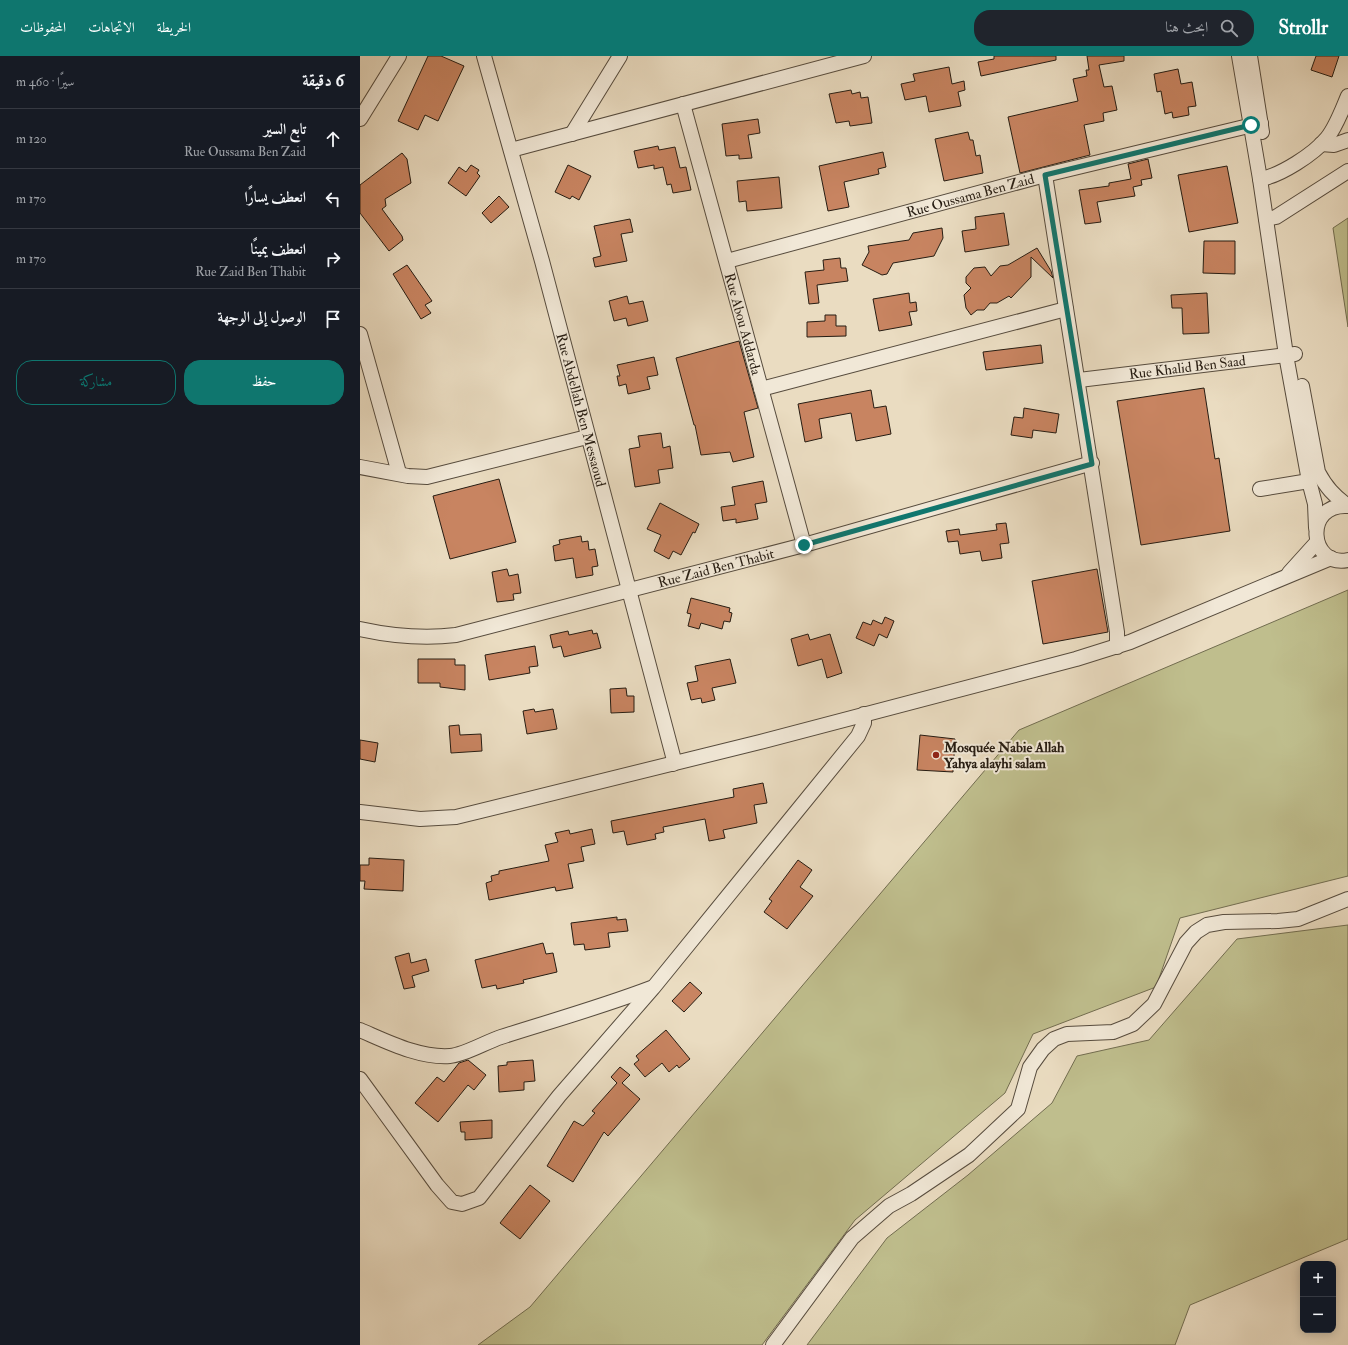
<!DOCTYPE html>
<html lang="ar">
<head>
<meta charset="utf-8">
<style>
	:root { --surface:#171b24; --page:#20242c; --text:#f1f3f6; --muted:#9ea1a6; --line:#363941; --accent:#0f766e }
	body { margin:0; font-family:"IM FELL Double Pica",Amiri,serif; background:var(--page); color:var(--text); direction:rtl }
	.controls { position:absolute; right:12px; bottom:12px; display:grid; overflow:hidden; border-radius:8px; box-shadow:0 2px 10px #0003 }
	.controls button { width:36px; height:36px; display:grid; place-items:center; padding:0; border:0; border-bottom:1px solid var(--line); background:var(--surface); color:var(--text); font:20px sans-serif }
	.stop { position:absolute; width:12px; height:12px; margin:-9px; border:3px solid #0f766e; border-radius:50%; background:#fff }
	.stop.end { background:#0f766e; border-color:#fff; box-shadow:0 1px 4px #0008 }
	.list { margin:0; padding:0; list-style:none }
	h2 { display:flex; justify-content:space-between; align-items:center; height:52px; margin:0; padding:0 16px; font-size:17px }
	h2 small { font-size:13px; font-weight:400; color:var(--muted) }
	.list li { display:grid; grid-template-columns:26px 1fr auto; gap:12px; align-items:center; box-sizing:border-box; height:60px; padding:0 16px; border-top:1px solid var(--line) }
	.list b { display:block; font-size:15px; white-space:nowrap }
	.list p { margin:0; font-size:13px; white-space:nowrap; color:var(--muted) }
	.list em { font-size:13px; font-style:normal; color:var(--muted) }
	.actions { display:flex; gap:8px; padding:12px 16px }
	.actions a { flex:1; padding:9px 0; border:1px solid var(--accent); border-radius:16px; text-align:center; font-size:14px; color:var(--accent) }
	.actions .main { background:var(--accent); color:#fff }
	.icon { flex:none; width:22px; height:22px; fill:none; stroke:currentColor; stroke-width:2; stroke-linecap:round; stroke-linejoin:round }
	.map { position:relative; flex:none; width:988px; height:1289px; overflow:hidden; direction:ltr }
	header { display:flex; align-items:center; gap:24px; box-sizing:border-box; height:56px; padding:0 20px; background:var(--accent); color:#fff }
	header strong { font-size:19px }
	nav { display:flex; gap:22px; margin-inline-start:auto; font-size:14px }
	.search { width:280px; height:36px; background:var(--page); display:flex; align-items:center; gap:10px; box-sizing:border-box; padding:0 14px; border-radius:16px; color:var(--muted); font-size:15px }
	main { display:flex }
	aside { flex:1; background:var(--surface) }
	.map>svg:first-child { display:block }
	.green { fill:#bfbe8d; stroke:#726d50 }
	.building { fill:#c88461; stroke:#261c12 }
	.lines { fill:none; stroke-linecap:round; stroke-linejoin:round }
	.minor-casing { stroke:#574c3e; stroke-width:16 }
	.minor { stroke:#f1e8d7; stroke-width:14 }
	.route { stroke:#0f766e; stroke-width:5 }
	.poi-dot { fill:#8f2418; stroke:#f1e8d7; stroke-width:1.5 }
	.labels { text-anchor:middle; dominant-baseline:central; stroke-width:4; stroke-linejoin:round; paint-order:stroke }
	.street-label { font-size:14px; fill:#261c12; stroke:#f1e8d7 }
	.poi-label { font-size:14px; font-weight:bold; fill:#261c12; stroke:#f1e8d7; text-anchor:start }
</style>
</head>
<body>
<header>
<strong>Strollr</strong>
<div class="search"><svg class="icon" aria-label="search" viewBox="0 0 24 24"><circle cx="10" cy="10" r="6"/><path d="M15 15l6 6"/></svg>ابحث هنا</div>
<nav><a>الخريطة</a><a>الاتجاهات</a><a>المحفوظات</a></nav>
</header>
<main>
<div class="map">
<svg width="988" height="1289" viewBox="0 0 988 1289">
	<rect width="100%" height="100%" fill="#eadcc1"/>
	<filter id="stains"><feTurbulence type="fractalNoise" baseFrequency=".005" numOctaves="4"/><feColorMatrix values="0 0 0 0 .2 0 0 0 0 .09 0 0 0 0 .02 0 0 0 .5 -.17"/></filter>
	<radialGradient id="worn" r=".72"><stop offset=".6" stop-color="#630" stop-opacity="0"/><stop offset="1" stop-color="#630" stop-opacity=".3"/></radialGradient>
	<g class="green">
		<path d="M988,162V271L973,172Z"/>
		<path d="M988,534V820L820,862L796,931L673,978L645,1037L495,1164L402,1289H118L170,1251L659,674Z"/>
		<path d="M988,869V1183L830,1249L815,1289H447L527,1182L608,1119L692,1047L717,1000L789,984L877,883Z"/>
	</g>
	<g class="building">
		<path d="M68,0H81L104,10L78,65L65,59L58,74L38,65Z"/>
		<path d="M634,0H696V4L621,20L618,6L634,3Z"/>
		<path d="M727,0H764V5L739,9L744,31L752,30L757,54L743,57L744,65L724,69L730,99L660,117L648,61L718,45L713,23L727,20L726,14H729Z"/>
		<path d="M956,0H979L972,21L951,14Z"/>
		<path d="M589,11L592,28L604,25L605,34L598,36L601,50L569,56L566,40L545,44L541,28L555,25L553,18Z"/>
		<path d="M818,13L821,28L832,26L836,50L828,51L829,59L813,62L812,56L805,58L801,35L797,36L794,18Z"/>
		<path d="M491,34L492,38L500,36L501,42L508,41L512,67L490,70L489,65L476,67L469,38Z"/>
		<path d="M398,63L400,77L388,79L392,102L379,103V99L366,100L362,68Z"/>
		<path d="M608,76L610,84H613L616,100L620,99L623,117L584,125L575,83Z"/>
		<path d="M298,90L299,94L315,91L320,112L326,111L331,134L313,137L311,128L307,129L303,111L294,113V109L278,112L274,95Z"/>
		<path d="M523,96L526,111L518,113L519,118L484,126L489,151L468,155L459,110Z"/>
		<path d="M42,97L47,103L51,127L25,143L26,150L22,153L42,180L43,184L29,195L0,157V129Z"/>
		<path d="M788,103L792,122L781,124L782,129L773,131L775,140L737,146L741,166L725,168L719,134L749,130V127L771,123L768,108Z"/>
		<path d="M111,109L119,114L117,117L120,120L106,140L88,127L99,111L106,116Z"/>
		<path d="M208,109L231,120L219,144L212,140L210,143L195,136Z"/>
		<path d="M867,110L878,167L829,176L818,119Z"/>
		<path d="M419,121L422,152L387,155L386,145L379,146L377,125Z"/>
		<path d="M139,140L149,151L131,167L122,157Z"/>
		<path d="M644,157L649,189L605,196L602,175L616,173L615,161Z"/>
		<path d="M270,163L273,176L261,178L267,205L235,211L233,202L241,200L234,170Z"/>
		<path d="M582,172L583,182L574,200L533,207L527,218L522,219L502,209L509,196L508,190L549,184L553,177Z"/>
		<path d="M844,185H875V218L843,217Z"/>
		<path d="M677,192L691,215L693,222L671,201V221L651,242L649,240L637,247H630L624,254H617L611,259L606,252L604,239L611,232L606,227V221L614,212L625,211L631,220L640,210L648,209Z"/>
		<path d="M480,202L481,212H486L488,225L457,229L459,247L449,248L445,216L464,214L463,204Z"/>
		<path d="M47,209L72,245L65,249L71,257L61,263L33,218Z"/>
		<path d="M549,237L550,247L556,246L557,255L549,256L552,269L519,275L513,243Z"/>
		<path d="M847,237L849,277L823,278L822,252H812L811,239Z"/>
		<path d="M267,240L269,248L283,245L288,265L268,270L266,262L254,265L249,245Z"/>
		<path d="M465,259H476V270H486V280L447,281V266L465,265Z"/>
		<path d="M379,285L398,352L384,356L394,401L373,406L370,396L341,399L335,369H334L316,302Z"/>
		<path d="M681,289L683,307L626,314L623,296Z"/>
		<path d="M294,301L298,319L287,321L290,333L268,338L266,328L259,330L257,320H260L257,309Z"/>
		<path d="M844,332L855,403L859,402L870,475L781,489L757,345Z"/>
		<path d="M511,334L514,352L526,350L531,378L496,385L491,357L459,363L462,382L445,386L438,348Z"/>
		<path d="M664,352L699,358L696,377L673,374L672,382L651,379L654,361L663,362Z"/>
		<path d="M301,377L303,392L310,390L313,412L298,414L300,427L275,431L269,393L280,391L278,380Z"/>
		<path d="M139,423L156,486L90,503L73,440Z"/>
		<path d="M403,425L407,446L395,448L398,463L376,467V463L363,465L361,451L375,449L372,431Z"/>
		<path d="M300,447L339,468L335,477L333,476L321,499L313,495L309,503L294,495L301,479L287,473Z"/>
		<path d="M646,467L649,487L640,488L642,502L622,505L620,495L600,498L598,485L588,486L586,475L599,473L600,479L637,474L636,468Z"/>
		<path d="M221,480L222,486L228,485L229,494L235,493L238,510L232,511L233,519L216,522L213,502L195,505L193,490L200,488L199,484Z"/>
		<path d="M147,513L149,520L158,518L161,537L153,538L154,544L137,546L132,516Z"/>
		<path d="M737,513L748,576L683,588L672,525Z"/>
		<path d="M331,542L370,552L369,556L372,557L370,566L364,565L362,573L341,567L339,573L328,570L331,558L327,557Z"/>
		<path d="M525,561L534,565L527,582L519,578L514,590L496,582L503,566L511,569L513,564L522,568Z"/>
		<path d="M232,574L233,578L237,577L241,592L204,601L201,590L193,592L190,579L208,575L209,579Z"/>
		<path d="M448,578L450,584L470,578L482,617L467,622L462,603L438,610L431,583Z"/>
		<path d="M175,590L178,610L169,611L170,617L129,624L125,599Z"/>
		<path d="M58,603H95V609H105V634L80,631V627H58Z"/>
		<path d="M370,603L376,627L352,632L355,644L342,647L341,642L331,644L327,627L338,625L335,610Z"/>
		<path d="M266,632L267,640H274V656L251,657L250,633Z"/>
		<path d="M174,653L175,656L193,653L197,673L167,678L163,655Z"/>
		<path d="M99,669L100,679L121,678L122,695L91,697L89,670Z"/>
		<path d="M560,679L595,683L593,716L557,714Z"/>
		<path d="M0,684L18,687L15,706L0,703Z"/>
		<path d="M403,727L407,747L394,749L397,767L363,774L365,782L349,785L345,763L303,771L304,776L295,778L296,783L267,789L264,775L253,777L251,765L374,741L373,733Z"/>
		<path d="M232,773L235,788L221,791L224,805L208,808L213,832L196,835L195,831L129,844L126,827L132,825L131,820L139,818V815L189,805L185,789L198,786L195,777L209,774L210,778Z"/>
		<path d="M9,802L44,804L43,835L4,833L5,825H0V809H9Z"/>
		<path d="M438,804L452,814L440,831L453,840L427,873L404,856L412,845L409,843Z"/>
		<path d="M257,861V864L266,863L268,875L248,877L250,891L225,894L224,888L214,889L211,867Z"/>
		<path d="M183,887L186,898L193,897L197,916L163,924L164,927L137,933L136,929L122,932L115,904Z"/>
		<path d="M49,897L51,907L66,903L69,915L52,920L55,931L44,933L35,901Z"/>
		<path d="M330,926L342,937L324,956L312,945Z"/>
		<path d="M306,974L330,1003L319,1012L317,1009L309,1016L302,1007L285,1021L274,1008L279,1004L276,1000Z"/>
		<path d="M108,1004L126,1019L114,1034L108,1029L78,1066L55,1047L77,1021L84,1026L99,1007Z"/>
		<path d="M173,1004L175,1025L164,1026V1034L139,1036L138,1010L147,1009V1006Z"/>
		<path d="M260,1011L270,1019L262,1027L280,1043L248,1080L244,1076L213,1126L187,1110L214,1065L223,1070L235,1057L232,1055L257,1027L251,1021Z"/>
		<path d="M132,1064V1082L105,1084V1076H101L100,1066Z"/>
		<path d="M170,1129L190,1145L160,1183L140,1167Z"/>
	</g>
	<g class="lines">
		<defs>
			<g id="minor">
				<path id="s1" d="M124,0L182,205L314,704L313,708"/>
				<path d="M879,0L900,123L926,299L949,425L955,448L956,472"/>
				<path d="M890,0L902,76"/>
				<path id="s2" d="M323,48L444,489"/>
				<path d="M0,63L39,0"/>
				<path d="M212,78L260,0"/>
				<path d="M961,88L974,89L988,84"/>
				<path d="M151,94L504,0"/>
				<path d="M685,119L757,576V591"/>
				<path d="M900,123C920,120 954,98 967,82C976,71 982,54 988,40"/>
				<path d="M906,163L916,161L988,115"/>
				<path id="s3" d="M367,205L685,119L901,67"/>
				<path d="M0,278L39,417"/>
				<path id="s4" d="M719,324L935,298"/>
				<path d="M942,330L958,416C966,431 974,440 988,450"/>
				<path d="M401,333L706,253"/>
				<path d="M0,411L48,420L67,421L227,381"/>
				<path d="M900,433L949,425"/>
				<path d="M988,450C943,447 949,512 988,504"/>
				<path d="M929,517L957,486"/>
				<path id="s5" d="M0,573C32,580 63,583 96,579L444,489L732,407"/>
				<path d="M0,756L60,763L96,761L400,686L716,603L770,586L971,502"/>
				<path d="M0,974C28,986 59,1002 90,1000C104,999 126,986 141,981C191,965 241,951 291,932"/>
				<path d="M0,1023L77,1129L92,1146L102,1148L119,1142L199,1040L293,932L498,680L504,667V658"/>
				<path d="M413,1289L492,1182L529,1150L551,1138L609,1099L658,1053L670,1011L683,993L694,983L707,978L753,976L773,968L794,948L826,887L836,876L847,869L864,866L918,865L938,863L988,843"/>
			</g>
		</defs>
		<use href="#minor" class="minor-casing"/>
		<use href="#minor" class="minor"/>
	</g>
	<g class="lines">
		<path class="route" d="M444,489L732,408L685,119L891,69"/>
	</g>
	<circle class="poi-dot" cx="576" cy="699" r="4"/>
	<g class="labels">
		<g class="street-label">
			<text stroke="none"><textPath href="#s3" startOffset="252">Rue Oussama Ben Zaid</textPath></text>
			<text stroke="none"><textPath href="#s2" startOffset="228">Rue Abou Addarda</textPath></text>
			<text stroke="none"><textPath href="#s4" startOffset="109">Rue Khalid Ben Saad</textPath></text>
			<text stroke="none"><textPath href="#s1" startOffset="367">Rue Abdellah Ben Messaoud</textPath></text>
			<text stroke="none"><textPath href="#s5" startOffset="365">Rue Zaid Ben Thabit</textPath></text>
		</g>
		<g class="poi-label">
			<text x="584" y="691">Mosquée Nabie Allah<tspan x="584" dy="16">Yahya alayhi salam</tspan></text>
		</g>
	</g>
	<rect width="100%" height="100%" filter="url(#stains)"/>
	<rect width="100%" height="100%" fill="url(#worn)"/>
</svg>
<div class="controls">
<button>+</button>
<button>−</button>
</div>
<div class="stop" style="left:891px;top:69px"></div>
<div class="stop end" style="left:444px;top:489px"></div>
</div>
<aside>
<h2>6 دقيقة<small>سيرًا · 460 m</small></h2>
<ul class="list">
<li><svg class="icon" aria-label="ahead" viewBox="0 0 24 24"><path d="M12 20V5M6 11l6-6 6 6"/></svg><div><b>تابع السير</b><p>Rue Oussama Ben Zaid</p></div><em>120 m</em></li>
<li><svg class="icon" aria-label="left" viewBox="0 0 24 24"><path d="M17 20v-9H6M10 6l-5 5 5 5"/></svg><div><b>انعطف يسارًا</b></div><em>170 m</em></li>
<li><svg class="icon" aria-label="right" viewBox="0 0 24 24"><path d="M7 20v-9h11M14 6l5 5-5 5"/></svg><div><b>انعطف يمينًا</b><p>Rue Zaid Ben Thabit</p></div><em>170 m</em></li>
<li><svg class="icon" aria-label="arrive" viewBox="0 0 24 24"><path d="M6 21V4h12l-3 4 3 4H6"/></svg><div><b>الوصول إلى الوجهة</b></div></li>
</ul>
<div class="actions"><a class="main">حفظ</a><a>مشاركة</a></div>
</aside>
</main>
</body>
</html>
